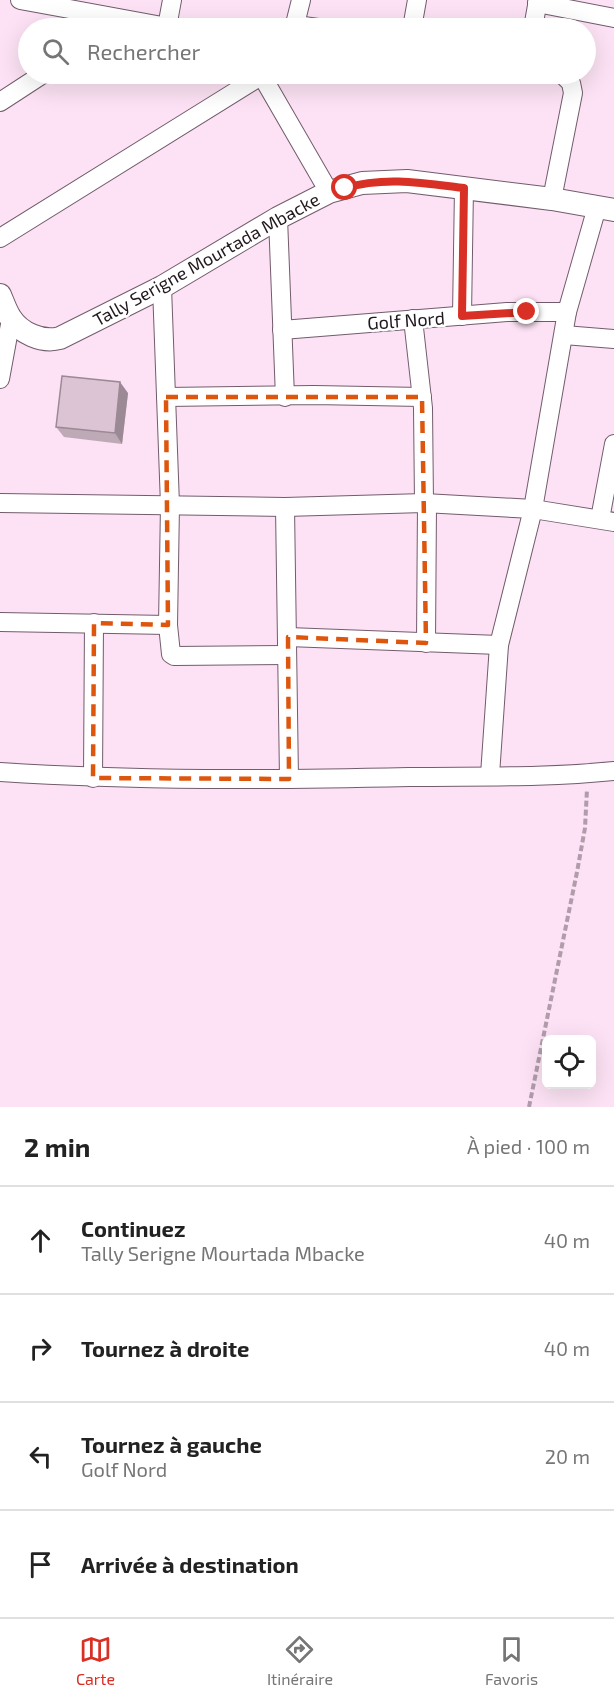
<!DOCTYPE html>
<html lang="fr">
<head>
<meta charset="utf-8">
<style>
	:root { --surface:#fff; --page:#f6f6f6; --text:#222; --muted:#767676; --line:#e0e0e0; --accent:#d93025 }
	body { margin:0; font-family:"Exo 2",sans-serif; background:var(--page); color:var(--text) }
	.controls { position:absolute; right:18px; bottom:18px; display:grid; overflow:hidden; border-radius:9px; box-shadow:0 6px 24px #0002 }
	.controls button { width:54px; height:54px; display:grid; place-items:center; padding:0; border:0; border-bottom:2px solid var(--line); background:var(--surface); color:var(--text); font:30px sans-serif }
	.stop { position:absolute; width:18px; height:18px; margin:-14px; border:4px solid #d93025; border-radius:50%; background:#fff }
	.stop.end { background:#d93025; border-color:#fff; box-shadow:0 2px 6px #0008 }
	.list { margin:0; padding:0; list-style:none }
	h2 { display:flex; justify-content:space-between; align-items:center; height:78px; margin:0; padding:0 24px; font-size:26px }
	h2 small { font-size:20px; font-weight:400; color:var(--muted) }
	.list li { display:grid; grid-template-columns:39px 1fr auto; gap:18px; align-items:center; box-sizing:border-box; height:108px; padding:0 24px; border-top:2px solid var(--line) }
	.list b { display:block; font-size:22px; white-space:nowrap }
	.list p { margin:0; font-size:20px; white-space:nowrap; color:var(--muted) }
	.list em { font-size:20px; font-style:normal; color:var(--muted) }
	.icon { flex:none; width:33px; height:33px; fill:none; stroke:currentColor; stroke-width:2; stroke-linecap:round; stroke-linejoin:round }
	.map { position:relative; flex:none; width:614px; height:1107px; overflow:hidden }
	.search { position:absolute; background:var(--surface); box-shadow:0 6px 24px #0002; left:18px; right:18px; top:18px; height:66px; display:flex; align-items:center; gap:15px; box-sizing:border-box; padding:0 21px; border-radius:33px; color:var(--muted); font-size:22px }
	.sheet { height:510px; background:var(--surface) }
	nav { display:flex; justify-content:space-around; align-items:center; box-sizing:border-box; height:84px; border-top:2px solid var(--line); background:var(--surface); font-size:16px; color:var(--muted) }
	nav a { display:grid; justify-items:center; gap:3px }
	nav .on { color:var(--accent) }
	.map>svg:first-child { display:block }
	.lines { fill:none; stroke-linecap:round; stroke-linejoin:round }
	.minor-casing { stroke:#725c6c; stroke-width:20 }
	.tertiary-casing { stroke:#725c6c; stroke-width:24 }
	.path { stroke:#b09caa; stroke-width:4; stroke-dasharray:6 3; stroke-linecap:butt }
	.minor { stroke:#fff; stroke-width:18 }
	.tertiary { stroke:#fff; stroke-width:22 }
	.wall { fill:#bea9b7 }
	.shaded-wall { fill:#9b8995 }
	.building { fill:#ddc4d5; stroke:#9b8995; stroke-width:1.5 }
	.route { stroke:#d93025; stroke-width:8 }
	.marked { fill:none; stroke:#de560d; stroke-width:4.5; stroke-dasharray:12 8; stroke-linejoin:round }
	.labels { text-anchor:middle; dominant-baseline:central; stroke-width:5; stroke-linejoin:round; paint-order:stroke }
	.street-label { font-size:18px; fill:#22191f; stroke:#fff }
</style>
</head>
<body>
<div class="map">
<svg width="614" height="1107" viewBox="0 0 614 1107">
	<rect width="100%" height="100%" fill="#fce2f4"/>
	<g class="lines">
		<defs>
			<g id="minor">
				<path d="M20,0L173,28"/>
				<path d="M537,3L614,18"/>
				<path d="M296,25L318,28"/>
				<path d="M167,27L172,0"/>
				<path d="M294,28L301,0"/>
				<path d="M412,28L417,0"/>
				<path d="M533,28L538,0"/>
				<path d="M262,76L329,192"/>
				<path d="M0,102L43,74"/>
				<path d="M552,199L573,93L571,83L562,74"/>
				<path d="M278,218L285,397"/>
				<path d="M0,238L264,74"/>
				<path d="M162,287L170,505L168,625L171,654L174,656L287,655"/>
				<path d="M462,316L464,188"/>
				<path d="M413,319L423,408L424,503"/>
				<path d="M282,330L507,312H567"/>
				<path d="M564,335L614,339"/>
				<path d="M0,379L11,319"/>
				<path d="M166,397L314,395L422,397"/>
				<path d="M0,503L285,507L424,503L533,509L614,522"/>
				<path d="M285,507L289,779"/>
				<path d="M600,519L614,444"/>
				<path d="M0,622L168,625"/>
				<path d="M288,637L499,645"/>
				<path d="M426,643L427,504"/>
				<path d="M0,772C136,781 273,780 409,777C478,776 546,778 614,771"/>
				<path d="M490,775L499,645L533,509L567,312L597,207"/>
				<path d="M93,778L94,623"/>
			</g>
			<path id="tertiary" d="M0,295C3,302 6,311 10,317C20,333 42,343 60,338L162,287L278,218L329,192L362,183L407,181L552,199L614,210"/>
		</defs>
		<use href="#minor" class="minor-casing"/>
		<use href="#tertiary" class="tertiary-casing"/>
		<path class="path" d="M529,1107L577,872L585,828L587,789"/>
		<use href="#minor" class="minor"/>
		<use href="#tertiary" class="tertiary"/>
	</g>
	<path class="wall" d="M128,393L122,444L64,437L56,427Z"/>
	<path class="shaded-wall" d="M120,382L128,393L122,444L115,433Z"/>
	<path class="building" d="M62,376L120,382L115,433L56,427Z"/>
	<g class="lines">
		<path class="route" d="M345,188C385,176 424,183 464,188L462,316L527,312"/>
	</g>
	<path class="marked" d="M166,397H422L426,643L288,637L289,779L93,778L94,623L168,625Z"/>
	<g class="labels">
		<g class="street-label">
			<text transform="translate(206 259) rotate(-29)">Tally Serigne Mourtada Mbacke</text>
			<text transform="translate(406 320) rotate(-4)">Golf Nord</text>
		</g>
	</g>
</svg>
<div class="controls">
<button><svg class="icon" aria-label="locate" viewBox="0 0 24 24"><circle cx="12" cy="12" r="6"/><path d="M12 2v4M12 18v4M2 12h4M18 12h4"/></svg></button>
</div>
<div class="stop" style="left:345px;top:188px"></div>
<div class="stop end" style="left:527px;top:312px"></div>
<div class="search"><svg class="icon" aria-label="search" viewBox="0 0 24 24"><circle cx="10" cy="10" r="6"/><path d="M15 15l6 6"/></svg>Rechercher</div>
</div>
<section class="sheet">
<h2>2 min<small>À pied · 100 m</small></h2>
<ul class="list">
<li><svg class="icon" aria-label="ahead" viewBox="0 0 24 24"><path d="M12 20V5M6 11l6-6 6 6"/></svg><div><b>Continuez</b><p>Tally Serigne Mourtada Mbacke</p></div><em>40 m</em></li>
<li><svg class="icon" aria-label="right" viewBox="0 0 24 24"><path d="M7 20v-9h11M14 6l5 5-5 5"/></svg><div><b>Tournez à droite</b></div><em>40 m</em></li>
<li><svg class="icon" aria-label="left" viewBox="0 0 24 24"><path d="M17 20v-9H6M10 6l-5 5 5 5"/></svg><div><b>Tournez à gauche</b><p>Golf Nord</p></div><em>20 m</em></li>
<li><svg class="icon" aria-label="arrive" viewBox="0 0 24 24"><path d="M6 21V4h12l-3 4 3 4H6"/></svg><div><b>Arrivée à destination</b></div></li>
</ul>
</section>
<nav>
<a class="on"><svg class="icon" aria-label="map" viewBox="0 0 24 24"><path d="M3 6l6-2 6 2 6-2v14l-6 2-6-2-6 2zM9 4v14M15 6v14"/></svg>Carte</a>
<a><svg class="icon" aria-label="directions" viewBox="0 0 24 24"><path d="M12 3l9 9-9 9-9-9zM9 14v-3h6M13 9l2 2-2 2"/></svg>Itinéraire</a>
<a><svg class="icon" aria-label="saved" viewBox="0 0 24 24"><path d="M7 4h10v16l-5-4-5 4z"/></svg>Favoris</a>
</nav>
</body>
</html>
